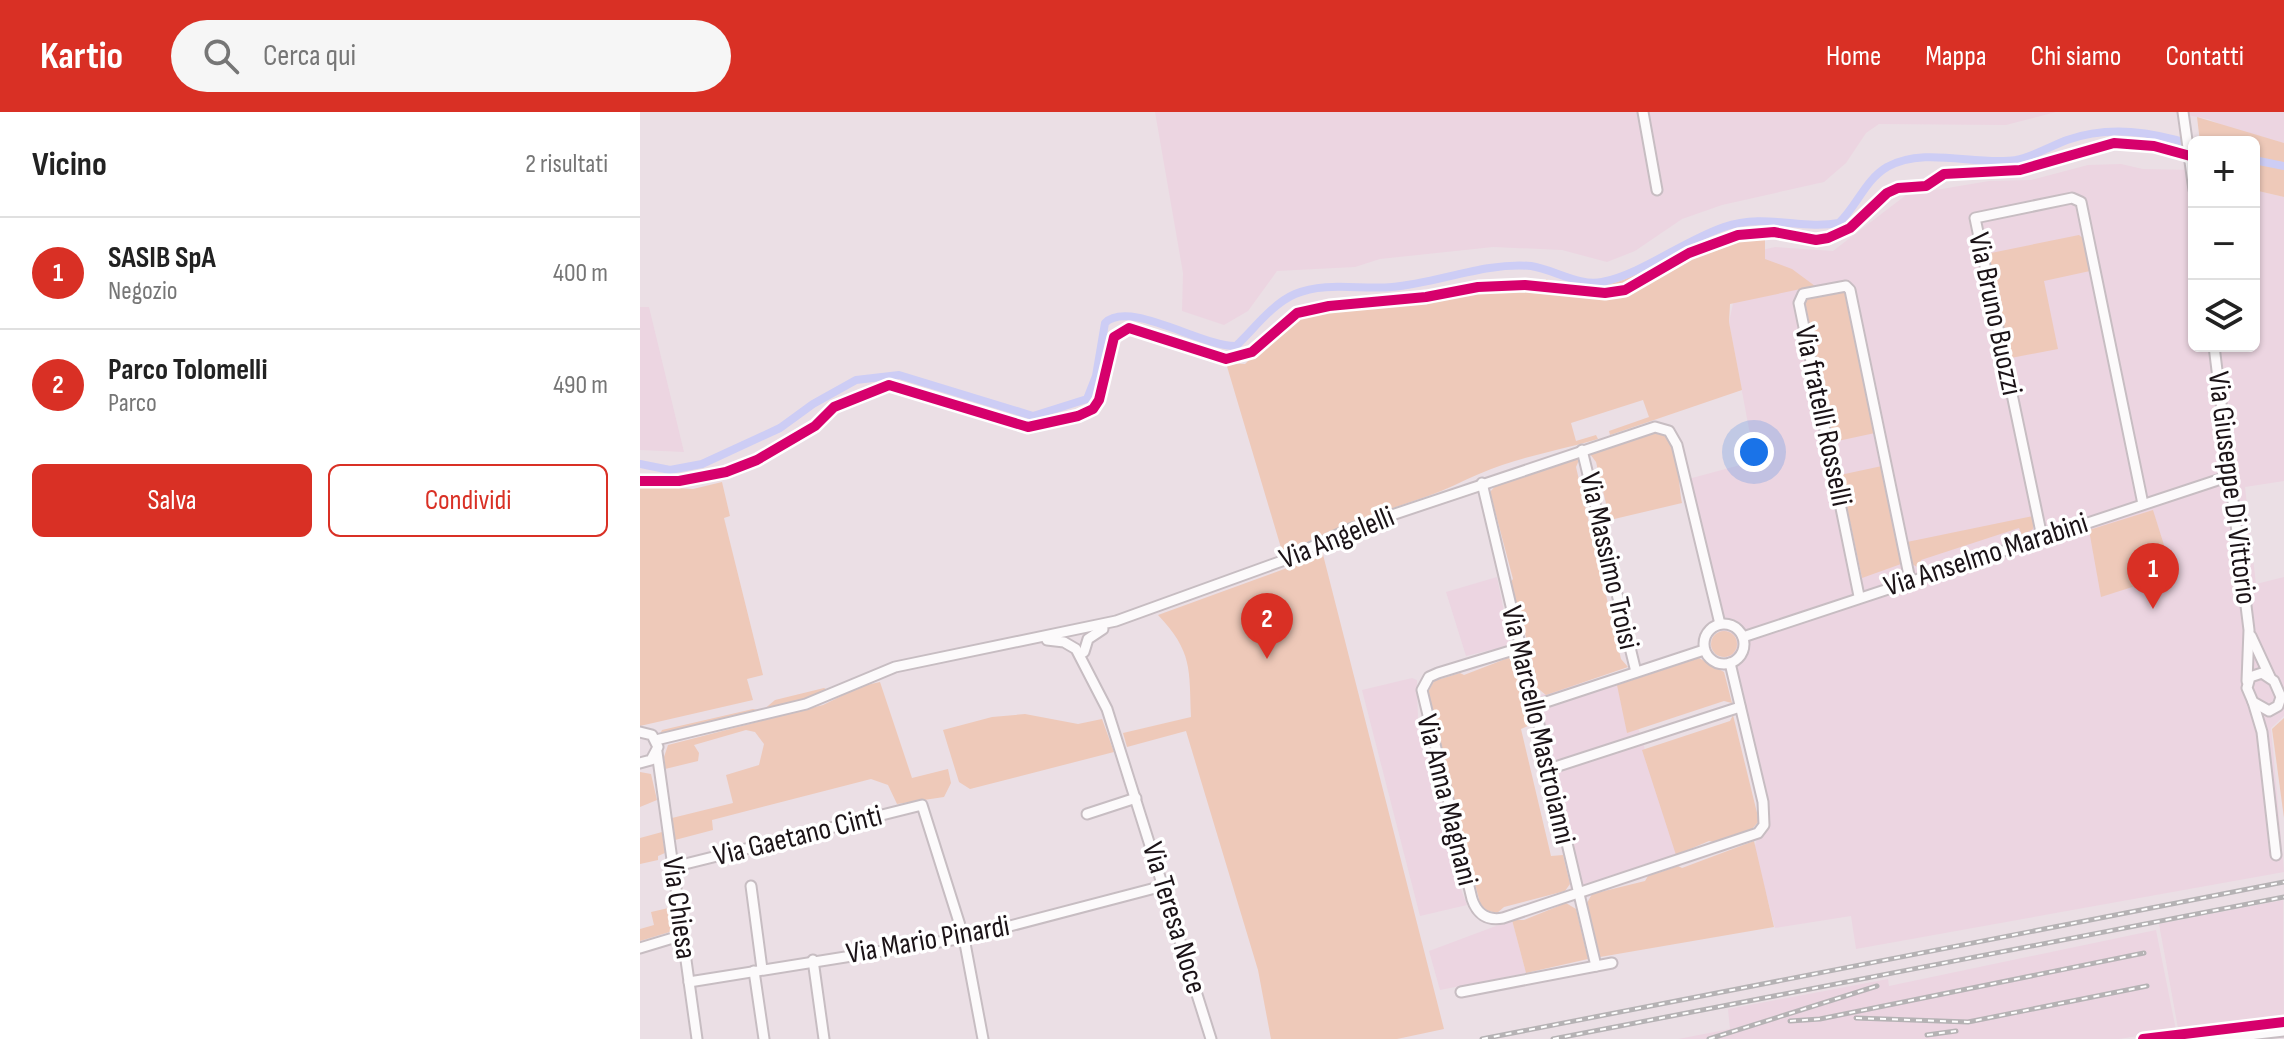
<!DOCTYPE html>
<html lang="it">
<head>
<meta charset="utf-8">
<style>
	:root { --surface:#fff; --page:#f6f6f6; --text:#222; --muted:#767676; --line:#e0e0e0; --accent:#d93025 }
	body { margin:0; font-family:"Sofia Sans Condensed",sans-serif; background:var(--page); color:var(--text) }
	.controls { position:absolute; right:24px; top:24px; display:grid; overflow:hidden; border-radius:12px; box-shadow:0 2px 6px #0004 }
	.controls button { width:72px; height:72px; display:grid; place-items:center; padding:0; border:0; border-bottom:2px solid var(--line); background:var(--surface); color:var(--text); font:40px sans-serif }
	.you { position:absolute; left:1114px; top:340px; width:28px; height:28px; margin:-20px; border:6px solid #fff; border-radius:50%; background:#1a73e8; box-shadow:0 0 0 12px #1a73e833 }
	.badge { display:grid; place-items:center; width:52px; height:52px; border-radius:50%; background:var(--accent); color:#fff; font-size:26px; font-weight:700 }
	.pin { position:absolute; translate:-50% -66px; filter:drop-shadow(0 2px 4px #0008) }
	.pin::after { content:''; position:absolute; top:42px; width:28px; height:24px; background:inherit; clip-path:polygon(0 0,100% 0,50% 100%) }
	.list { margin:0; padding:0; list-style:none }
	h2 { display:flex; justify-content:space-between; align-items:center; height:104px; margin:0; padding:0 32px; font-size:34px }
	h2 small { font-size:26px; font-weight:400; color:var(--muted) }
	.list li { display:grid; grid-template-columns:52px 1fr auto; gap:24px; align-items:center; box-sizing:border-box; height:112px; padding:0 32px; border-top:2px solid var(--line) }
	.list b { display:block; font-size:30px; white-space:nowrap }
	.list p { margin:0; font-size:26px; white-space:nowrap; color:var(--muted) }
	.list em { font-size:26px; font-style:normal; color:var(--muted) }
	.actions { display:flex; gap:16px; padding:24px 32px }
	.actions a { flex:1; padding:18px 0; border:2px solid var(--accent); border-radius:12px; text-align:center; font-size:28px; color:var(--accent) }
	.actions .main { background:var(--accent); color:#fff }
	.icon { flex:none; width:44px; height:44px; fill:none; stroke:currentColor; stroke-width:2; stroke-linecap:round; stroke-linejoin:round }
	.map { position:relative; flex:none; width:1644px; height:927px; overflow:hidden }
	header { display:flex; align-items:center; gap:48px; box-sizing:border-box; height:112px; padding:0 40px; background:var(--accent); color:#fff }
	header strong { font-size:38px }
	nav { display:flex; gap:44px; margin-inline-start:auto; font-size:28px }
	.search { width:560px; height:72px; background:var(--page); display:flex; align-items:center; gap:20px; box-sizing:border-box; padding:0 28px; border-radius:44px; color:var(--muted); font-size:30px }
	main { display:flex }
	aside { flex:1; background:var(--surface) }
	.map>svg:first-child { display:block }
	.built { fill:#ecd5e1 }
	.green { fill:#eec9b9 }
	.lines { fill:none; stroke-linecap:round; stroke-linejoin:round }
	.canal { stroke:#cdcdf5; stroke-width:8 }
	.minor-casing { stroke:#c7bdc2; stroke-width:13 }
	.major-casing { stroke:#c7bdc2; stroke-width:15 }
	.minor { stroke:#fcfafb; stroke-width:9 }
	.major { stroke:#fcfafb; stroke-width:11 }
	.rail-casing { stroke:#b5b2b4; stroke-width:5 }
	.rail { stroke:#fff; stroke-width:2; stroke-dasharray:6; stroke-linecap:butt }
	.cycleway-casing { stroke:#fff; stroke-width:15 }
	.cycleway { stroke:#d6006c; stroke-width:10 }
	.labels { text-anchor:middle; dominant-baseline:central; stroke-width:7; stroke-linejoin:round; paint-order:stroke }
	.street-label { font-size:30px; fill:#1b1317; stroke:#fff }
</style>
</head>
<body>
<header>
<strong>Kartio</strong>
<div class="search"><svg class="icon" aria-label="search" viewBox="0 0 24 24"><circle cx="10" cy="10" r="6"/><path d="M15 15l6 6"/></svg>Cerca qui</div>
<nav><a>Home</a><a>Mappa</a><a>Chi siamo</a><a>Contatti</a></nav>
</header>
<main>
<aside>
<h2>Vicino<small>2 risultati</small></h2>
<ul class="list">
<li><span class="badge">1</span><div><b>SASIB SpA</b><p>Negozio</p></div><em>400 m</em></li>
<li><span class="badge">2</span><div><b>Parco Tolomelli</b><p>Parco</p></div><em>490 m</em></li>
</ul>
<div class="actions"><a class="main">Salva</a><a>Condividi</a></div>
</aside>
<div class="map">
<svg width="1644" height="927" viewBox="0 0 1644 927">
	<rect width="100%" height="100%" fill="#ebdfe5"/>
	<g class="built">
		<path d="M515,0H1416L1366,13L1239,12L1226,21L1206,51L1184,70L1082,93L1042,107L995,139L967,150L922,138L853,135L740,147L715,155L637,159L608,199L584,213L542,199L543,161Z"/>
		<path d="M1532,0H1644V31L1591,17L1568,7Z"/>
		<path d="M1481,52L1503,57L1554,58V234H1614V78L1644,85V369L1605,375L1616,472L1644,465V604L1631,616L1644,760L1216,837L1211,804L1135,816L1114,736L1122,712L1121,684L1041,369L1115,349L1089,210L1104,142L1135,135L1193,139L1266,83L1349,69L1391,68L1448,53Z"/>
		<path d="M0,195H9L44,340L0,338Z"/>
		<path d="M857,465L870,530L867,534L826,544L806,480Z"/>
		<path d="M981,560L1040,751L934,790L886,587Z"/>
		<path d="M772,566L777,568L778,609L799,678L797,682L801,704L806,707L817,767L827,793L780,804L722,578Z"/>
		<path d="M1643,788L1644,926L1540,927L1519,812Z"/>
		<path d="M872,808L886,861L800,878L789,839Z"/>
		<path d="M1516,818L1536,918L1479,927H1038L1090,917L1088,897L1248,867L1249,874Z"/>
	</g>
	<g class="green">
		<path d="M1557,5L1644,31V85L1614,78V30H1560Z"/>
		<path d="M1125,114V147L1152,157L1175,174L1090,192L1089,210L1102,278L970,323L969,319L1009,305L1003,288L931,311L936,329L956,323L958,327C918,339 877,345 839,362C822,369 806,378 788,384C751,397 713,408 679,427L804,917L757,927H631L618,858L546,619L487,635L483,621L551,605C549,557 553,540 518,503L647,456L586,251L605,252L656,203L795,189L882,174L902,180L906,167C962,189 994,163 1041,138C1067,125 1096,118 1125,114Z"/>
		<path d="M1439,123L1444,127L1450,159L1404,169L1418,237L1371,246L1348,146L1351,141Z"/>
		<path d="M1206,180L1235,321L1193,330L1164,192L1166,187Z"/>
		<path d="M1013,321L1026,324C1040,343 1038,371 1042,391L970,408L956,350L950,342Z"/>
		<path d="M935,346L939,348L936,355L981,547L988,555L906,583L895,574L884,515L880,513L870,471L873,467L850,380L857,372Z"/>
		<path d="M1242,354L1261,452L1222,466L1200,363Z"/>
		<path d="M82,370L90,404L84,406L123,563L107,567L113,588L0,614V374L53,377Z"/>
		<path d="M1513,398L1533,462L1461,485L1449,418Z"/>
		<path d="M1393,404V417L1382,423L1379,416L1281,448L1283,455L1279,456L1272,452L1267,430Z"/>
		<circle cx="1084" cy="532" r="13"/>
		<path d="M868,546L875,548L878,555L892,612L881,617L911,744L923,743L930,772L925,779L864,795L857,801L845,798L840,791L799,631L796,605L792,602L787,582L794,569L820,561L824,563Z"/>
		<path d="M1059,546L1084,560L1092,591L1084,589L987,621L977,573Z"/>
		<path d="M240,570L272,666L308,657L311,671L304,685L257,692L248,673L231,667L72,708L73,718L35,728L32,706L93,691L86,663L119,653L124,632L115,620L106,618L54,633L59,641L58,649L25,657L24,645L28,633L183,593L222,574Z"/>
		<path d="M184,576L188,578C144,602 69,611 19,624L22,618L113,597L122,599L135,588Z"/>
		<path d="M385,602L438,612L462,607L474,640L330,677L319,670L303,618L352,605Z"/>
		<path d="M1093,603L1119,709L1112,717L1073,730L1069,729L1036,743L1002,638L1090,609Z"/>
		<path d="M1644,606V706L1632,617Z"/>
		<path d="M0,660L11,662L17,688L0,695Z"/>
		<path d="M22,720L25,741L18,744V748L0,752V726Z"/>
		<path d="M1114,729L1134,815L960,845L947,791L952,782L1005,769L1008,764L1038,754L1042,756Z"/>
		<path d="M926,791L936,797L948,847L886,861L872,808H884Z"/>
		<path d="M33,795L36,818L0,829V817L14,813L11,800Z"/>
	</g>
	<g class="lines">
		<g class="canal">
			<path d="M1614,48L1644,54"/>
			<path d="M0,352L30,358L62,352L140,316L173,292L216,268L259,263L393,304L447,287L456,264L465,211C489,187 562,235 596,234C614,217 632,192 655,182C685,169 721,178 752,175C798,171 845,150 891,154C913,157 940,175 962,170C1002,162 1043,129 1084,115C1125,101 1161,118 1199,111C1217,94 1225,68 1247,55C1285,34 1335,54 1376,48C1392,45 1411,34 1427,28C1470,13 1512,20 1554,33"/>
		</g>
		<defs>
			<g id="minor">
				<path d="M1003,0L1017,78"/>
				<path d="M1543,0L1554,78"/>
				<path d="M1574,234L1609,518L1607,569"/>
				<path d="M942,338L996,560"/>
				<path d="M842,371L956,854"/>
				<path d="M1402,425L1335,106L1432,86L1441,90L1503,392"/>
				<path d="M1219,484L1159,191L1163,182L1206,174L1210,178L1270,468"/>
				<circle cx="1084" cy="532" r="20"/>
				<path d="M1611,524L1630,565"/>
				<path d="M1103,525L1590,364"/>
				<path d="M407,528L424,530L436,537L467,597L571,927"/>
				<path d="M880,536L798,561L789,565L782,578L832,787C837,802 847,809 863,806L1118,721L1124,713L1123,690L1090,551"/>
				<path d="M444,540L448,527L463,517"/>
				<path d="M1622,561L1634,569L1641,585L1638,594L1629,599L1613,590L1607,576L1610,565Z"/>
				<path d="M1613,590L1622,620L1636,743"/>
				<path d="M894,594L1064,538"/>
				<path d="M0,620L12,623L18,635L11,648L0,651"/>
				<path d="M16,628L166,592L255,555L476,509L642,449L707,418L1015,315L1029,319L1037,333L1080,512"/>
				<path d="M17,640L57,927"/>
				<path d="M909,657L1100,595"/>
				<path d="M447,702L496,686"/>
				<path d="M33,755L282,693L324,826L343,927"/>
				<path d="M111,774L122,857"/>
				<path d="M0,836L43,823"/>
				<path d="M173,848L184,927"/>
				<path d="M114,859L124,927"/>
				<path d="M49,870L324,826L523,774"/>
				<path d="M821,880L972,851"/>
			</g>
			<path id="major" d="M1565,927L1644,918"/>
		</defs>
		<use href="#minor" class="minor-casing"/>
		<use href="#major" class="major-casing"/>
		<use href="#minor" class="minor"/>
		<use href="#major" class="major"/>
		<defs>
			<g id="rail">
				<path d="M1216,906L1328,910L1507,874"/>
				<path d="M1150,909L1180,907L1504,841"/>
				<path d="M1287,923L1316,919"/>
				<path d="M842,927L1644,770"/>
				<path d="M913,927L1644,785"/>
				<path d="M1069,927L1237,874"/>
			</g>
		</defs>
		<use href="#rail" class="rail-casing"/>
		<use href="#rail" class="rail"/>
		<defs>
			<g id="cycleway">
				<path d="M0,369H39L86,360L117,348L175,314L194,295L249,273L388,315L438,304L453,297L459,288L474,225L489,216L586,247L612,240L657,201L689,194L786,185L838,175L885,173L965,181L985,178L1049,141L1098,123L1134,120L1176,128L1188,126L1210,116L1247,81L1258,76L1286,74L1304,62L1380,58L1474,31L1514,34L1554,45"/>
				<path d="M1503,927L1644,910"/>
			</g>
		</defs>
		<use href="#cycleway" class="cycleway-casing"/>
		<use href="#cycleway" class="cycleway"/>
	</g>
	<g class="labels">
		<g class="street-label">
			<text transform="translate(1355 202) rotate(78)">Via Bruno Buozzi</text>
			<text transform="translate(1183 304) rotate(78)">Via fratelli Rosselli</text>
			<text transform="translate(1592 376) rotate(83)">Via Giuseppe Di Vittorio</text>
			<text transform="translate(697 426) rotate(-22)">Via Angelelli</text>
			<text transform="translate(1346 443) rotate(-18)">Via Anselmo Marabini</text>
			<text transform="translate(969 449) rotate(77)">Via Massimo Troisi</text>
			<text transform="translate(898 613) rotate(77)">Via Marcello Mastroianni</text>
			<text transform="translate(807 688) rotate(76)">Via Anna Magnani</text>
			<text transform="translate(158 724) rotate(-14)">Via Gaetano Cinti</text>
			<text transform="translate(39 796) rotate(82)">Via Chiesa</text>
			<text transform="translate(534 806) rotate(73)">Via Teresa Noce</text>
			<text transform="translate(288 828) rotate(-10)">Via Mario Pinardi</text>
		</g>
	</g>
</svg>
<div class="controls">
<button>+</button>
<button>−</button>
<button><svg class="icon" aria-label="layers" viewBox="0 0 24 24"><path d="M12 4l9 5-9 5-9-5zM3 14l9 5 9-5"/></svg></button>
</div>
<div class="you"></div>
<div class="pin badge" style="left:1513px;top:497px">1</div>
<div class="pin badge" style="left:627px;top:547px">2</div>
</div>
</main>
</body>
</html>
